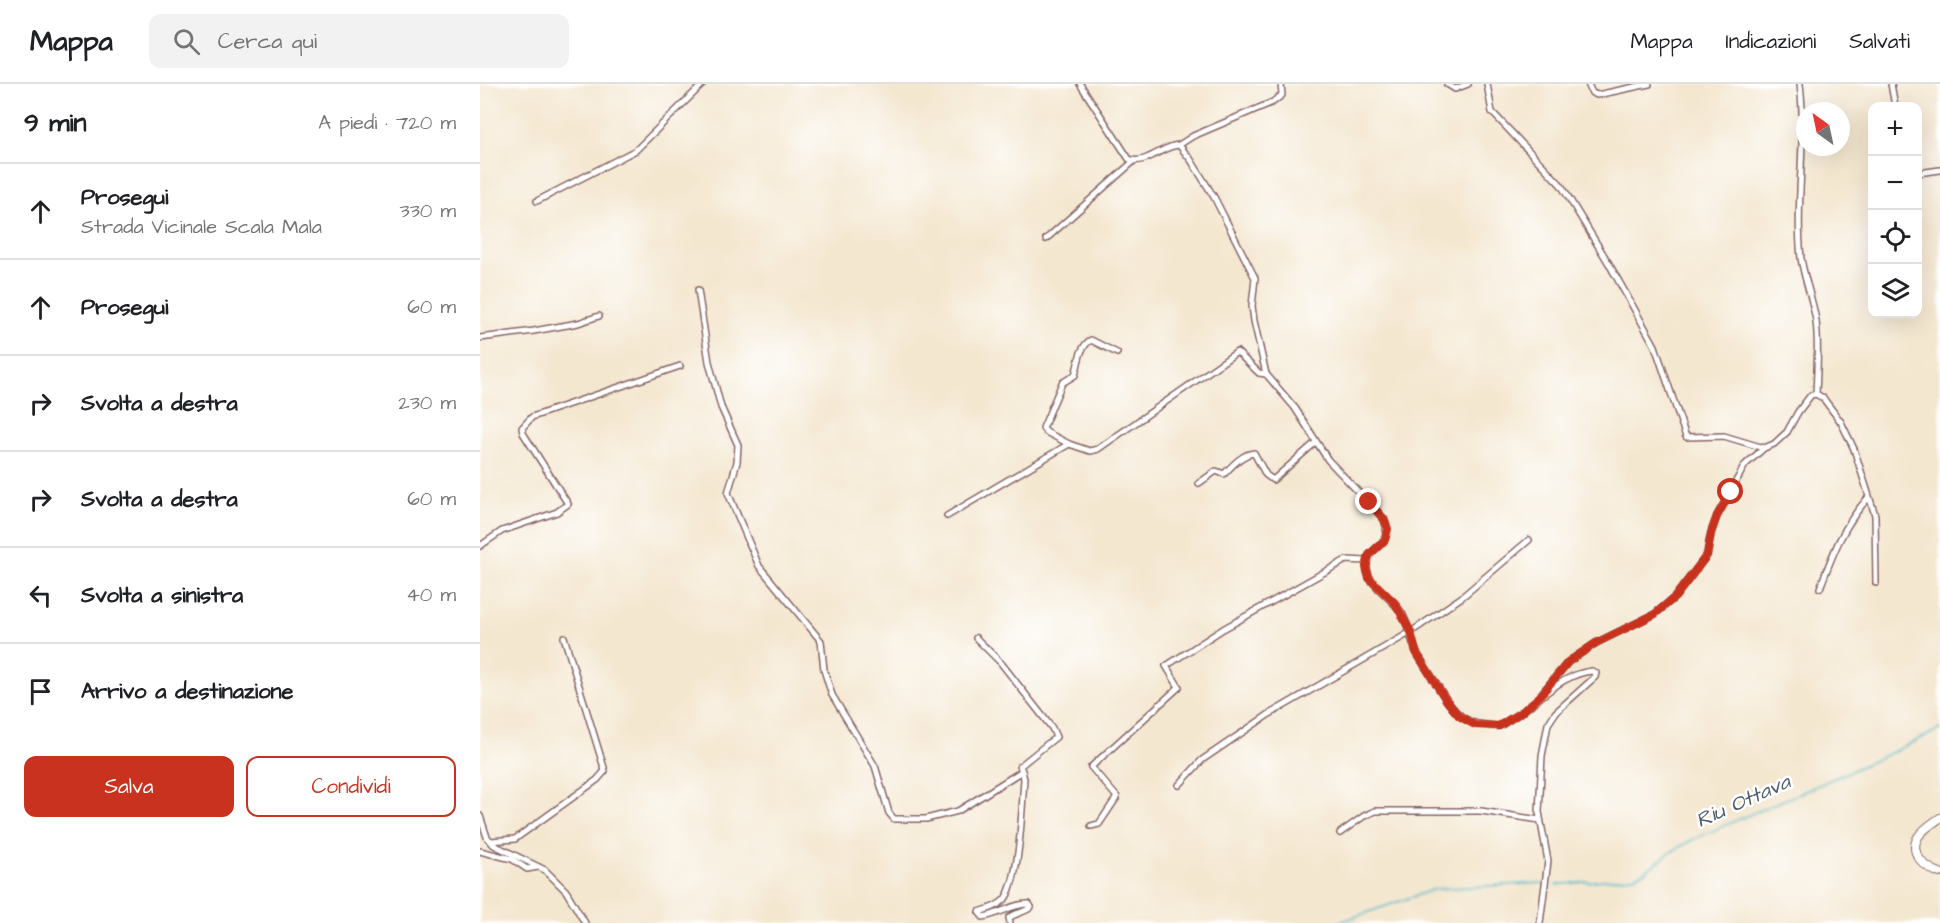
<!DOCTYPE html>
<html lang="it">
<head>
<meta charset="utf-8">
<style>
	:root { --surface:#fff; --page:#f2f2f2; --text:#202124; --muted:#757577; --line:#e0e0e0; --accent:#c8321e }
	body { margin:0; font-family:"Architects Daughter",sans-serif; background:var(--page); color:var(--text) }
	.controls { position:absolute; right:18px; top:18px; display:grid; overflow:hidden; border-radius:12px; box-shadow:0 6px 24px #0002 }
	.controls button { width:54px; height:54px; display:grid; place-items:center; padding:0; border:0; border-bottom:2px solid var(--line); background:var(--surface); color:var(--text); font:30px sans-serif }
	.compass { position:absolute; left:1316px; top:18px; width:54px; height:54px; border-radius:50%; background:var(--surface); box-shadow:0 6px 24px #0002; rotate:327deg }
	.stop { position:absolute; width:18px; height:18px; margin:-14px; border:4px solid #c8321e; border-radius:50%; background:#fff }
	.stop.end { background:#c8321e; border-color:#fff; box-shadow:0 2px 6px #0008 }
	.list { margin:0; padding:0; list-style:none }
	h2 { display:flex; justify-content:space-between; align-items:center; height:78px; margin:0; padding:0 24px; font-size:26px }
	h2 small { font-size:20px; font-weight:400; color:var(--muted) }
	.list li { display:grid; grid-template-columns:39px 1fr auto; gap:18px; align-items:center; box-sizing:border-box; height:96px; padding:0 24px; border-top:2px solid var(--line) }
	.list b { display:block; font-size:22px; white-space:nowrap }
	.list p { margin:0; font-size:20px; white-space:nowrap; color:var(--muted) }
	.list em { font-size:20px; font-style:normal; color:var(--muted) }
	.actions { display:flex; gap:12px; padding:18px 24px }
	.actions a { flex:1; padding:14px 0; border:2px solid var(--accent); border-radius:12px; text-align:center; font-size:21px; color:var(--accent) }
	.actions .main { background:var(--accent); color:#fff }
	.icon { flex:none; width:33px; height:33px; fill:none; stroke:currentColor; stroke-width:2; stroke-linecap:round; stroke-linejoin:round }
	.map { position:relative; flex:none; width:1460px; height:839px; overflow:hidden }
	header { display:flex; align-items:center; gap:36px; box-sizing:border-box; height:84px; padding:0 30px; background:var(--surface); border-bottom:2px solid var(--line) }
	header strong { font-size:28px }
	nav { display:flex; gap:33px; margin-inline-start:auto; font-size:21px }
	.search { width:420px; height:54px; background:var(--page); display:flex; align-items:center; gap:15px; box-sizing:border-box; padding:0 21px; border-radius:12px; color:var(--muted); font-size:22px }
	main { display:flex }
	aside { flex:1; background:var(--surface) }
	.map>svg:first-child { display:block }
	.lines { fill:none; stroke-linecap:round; stroke-linejoin:round }
	.stream { stroke:#4db8cb; stroke-width:1.5 }
	.minor-casing { stroke:#866565; stroke-width:8 }
	.primary-casing { stroke:#866565; stroke-width:10 }
	.minor { stroke:#fff; stroke-width:5 }
	.primary { stroke:#fff; stroke-width:8 }
	.route { stroke:#c8321e; stroke-width:8 }
	.labels { text-anchor:middle; dominant-baseline:central; stroke-width:5; stroke-linejoin:round; paint-order:stroke }
	.water-label { font-size:21px; font-style:italic; fill:#4b5c6b; stroke:#fff }
</style>
</head>
<body>
<header>
<strong>Mappa</strong>
<div class="search"><svg class="icon" aria-label="search" viewBox="0 0 24 24"><circle cx="10" cy="10" r="6"/><path d="M15 15l6 6"/></svg>Cerca qui</div>
<nav><a>Mappa</a><a>Indicazioni</a><a>Salvati</a></nav>
</header>
<main>
<aside>
<h2>9 min<small>A piedi · 720 m</small></h2>
<ul class="list">
<li><svg class="icon" aria-label="ahead" viewBox="0 0 24 24"><path d="M12 20V5M6 11l6-6 6 6"/></svg><div><b>Prosegui</b><p>Strada Vicinale Scala Mala</p></div><em>330 m</em></li>
<li><svg class="icon" aria-label="ahead" viewBox="0 0 24 24"><path d="M12 20V5M6 11l6-6 6 6"/></svg><div><b>Prosegui</b></div><em>60 m</em></li>
<li><svg class="icon" aria-label="right" viewBox="0 0 24 24"><path d="M7 20v-9h11M14 6l5 5-5 5"/></svg><div><b>Svolta a destra</b></div><em>230 m</em></li>
<li><svg class="icon" aria-label="right" viewBox="0 0 24 24"><path d="M7 20v-9h11M14 6l5 5-5 5"/></svg><div><b>Svolta a destra</b></div><em>60 m</em></li>
<li><svg class="icon" aria-label="left" viewBox="0 0 24 24"><path d="M17 20v-9H6M10 6l-5 5 5 5"/></svg><div><b>Svolta a sinistra</b></div><em>40 m</em></li>
<li><svg class="icon" aria-label="arrive" viewBox="0 0 24 24"><path d="M6 21V4h12l-3 4 3 4H6"/></svg><div><b>Arrivo a destinazione</b></div></li>
</ul>
<div class="actions"><a class="main">Salva</a><a>Condividi</a></div>
</aside>
<div class="map">
<svg width="1460" height="839" viewBox="0 0 1460 839">
	<rect width="100%" height="100%" fill="#fff"/>
	<filter id="ink" filterUnits="userSpaceOnUse"><feTurbulence type="fractalNoise" baseFrequency=".0167" numOctaves="2"/><feDisplacementMap in="SourceGraphic" scale="12" xChannelSelector="R" yChannelSelector="G"/><feConvolveMatrix kernelMatrix="1 2 1 2 8 2 1 2 1" color-interpolation-filters="sRGB"/></filter>
	<filter id="wash" filterUnits="userSpaceOnUse"><feTurbulence type="fractalNoise" baseFrequency=".008" numOctaves="4" result="noise"/><feDisplacementMap in="SourceGraphic" scale="24" xChannelSelector="R" yChannelSelector="G"/><feGaussianBlur stdDeviation="1.35" result="paint"/><feColorMatrix in="noise" values="0 0 0 0 0 0 0 0 0 0 0 0 0 0 0 0 0 1.4 0 .05"/><feComposite in="paint" operator="in"/></filter>
	<g filter="url(#wash)">
		<rect width="100%" height="100%" fill="#f4e7d0"/>
		<g class="lines">
			<g class="stream">
				<path d="M1076,801L1153,793L1167,786L1191,768L1210,757C1293,719 1378,687 1460,645"/>
				<path d="M857,839L955,805L1062,799"/>
			</g>
		</g>
	</g>
	<g filter="url(#ink)">
		<g class="lines">
			<defs>
				<g id="minor">
					<path d="M600,0L649,75C666,82 683,61 699,61L711,76L734,113L775,194L772,222L774,237L786,290L815,324L848,376L904,435C915,466 883,461 887,485C890,504 914,514 923,531C929,543 931,557 937,569C942,578 948,587 954,596C966,616 979,641 1006,641C1009,641 1016,643 1019,642C1024,640 1030,635 1035,632C1060,617 1081,590 1112,587L1116,589L1115,593L1076,628L1068,640L1062,672L1059,728L1068,777L1060,839"/>
					<path d="M967,0L975,5L988,0"/>
					<path d="M1007,0L1012,28L1081,101L1128,178L1175,262L1206,353L1244,352L1284,364"/>
					<path d="M1108,0L1112,9L1117,11L1169,0"/>
					<path d="M1320,0C1327,58 1315,116 1321,174C1324,195 1333,216 1336,237C1339,262 1337,286 1336,310"/>
					<path d="M1411,0L1415,22"/>
					<path d="M699,61L713,52L793,18L802,11L801,0"/>
					<path d="M1438,89L1460,86"/>
					<path d="M57,117L156,66L223,0"/>
					<path d="M566,155L654,77"/>
					<path d="M218,206L229,278L241,323L258,361L257,378L248,409L279,482L341,557L344,586L352,611L395,682L409,729L414,735H446L478,727L542,687L544,695C542,721 540,798 524,816C517,823 508,825 499,828L503,833C519,831 534,819 549,820L551,823C545,829 536,828 529,834L530,839"/>
					<path d="M0,254L54,247L98,239L119,232"/>
					<path d="M1336,310L1343,314L1361,338L1374,365L1395,431L1396,499"/>
					<path d="M589,360L566,348L563,344L582,299L595,291C599,279 599,263 611,256L637,269"/>
					<path d="M719,399L736,387L744,390C752,382 762,370 774,369L786,391L793,396L836,358"/>
					<path d="M467,432L589,360L610,367L618,365L757,268L779,289L786,290"/>
					<path d="M0,462L22,447L77,428L88,420L43,349L42,344L52,333L200,282"/>
					<path d="M1340,504C1353,469 1363,442 1388,414"/>
					<path d="M496,554L521,579L572,644L576,653L540,682L542,687"/>
					<path d="M1062,609L1088,578L1116,559L1175,530L1195,513L1227,471L1231,449L1237,432L1265,381L1284,364L1294,360L1307,348L1318,328L1331,311L1336,310"/>
					<path d="M699,701L722,676L788,631L931,548L982,513L1049,456"/>
					<path d="M0,732L7,753L14,761L65,786L86,807L105,839"/>
					<path d="M611,742L619,740L637,713L611,683L699,603L686,582L743,545L866,476L887,477"/>
					<path d="M860,749L884,732L895,727H1001L1060,736"/>
					<path d="M11,757L35,755L117,696L125,687L84,553"/>
					<path d="M0,767L32,775L47,785L58,783"/>
				</g>
				<path id="primary" d="M1460,734C1453,739 1443,745 1438,753C1428,770 1446,784 1460,789"/>
			</defs>
			<use href="#minor" class="minor-casing"/>
			<use href="#primary" class="primary-casing"/>
			<use href="#minor" class="minor"/>
			<use href="#primary" class="primary"/>
		</g>
	</g>
	<g class="lines" filter="url(#ink)">
		<path class="route" d="M889,418L904,435L908,445L905,456L889,471L886,483L889,494L915,519L931,548L936,568L966,616L979,632L995,641L1019,642L1043,627L1060,612L1088,578L1116,559L1175,530L1195,513L1227,471L1231,449L1237,432L1251,408"/>
	</g>
	<g class="labels">
		<g class="water-label">
			<text transform="translate(1263 717) rotate(-24)">Riu Ottava</text>
		</g>
	</g>
</svg>
<div class="controls">
<button>+</button>
<button>−</button>
<button><svg class="icon" aria-label="locate" viewBox="0 0 24 24"><circle cx="12" cy="12" r="6"/><path d="M12 2v4M12 18v4M2 12h4M18 12h4"/></svg></button>
<button><svg class="icon" aria-label="layers" viewBox="0 0 24 24"><path d="M12 4l9 5-9 5-9-5zM3 14l9 5 9-5"/></svg></button>
</div>
<svg class="compass" viewBox="-18 -18 36 36"><path d="M0-13l5 13h-10z" fill="#e53935"/><path d="M0 13l5-13h-10z" fill="#757577"/></svg>
<div class="stop" style="left:1251px;top:408px"></div>
<div class="stop end" style="left:889px;top:418px"></div>
</div>
</main>
</body>
</html>
